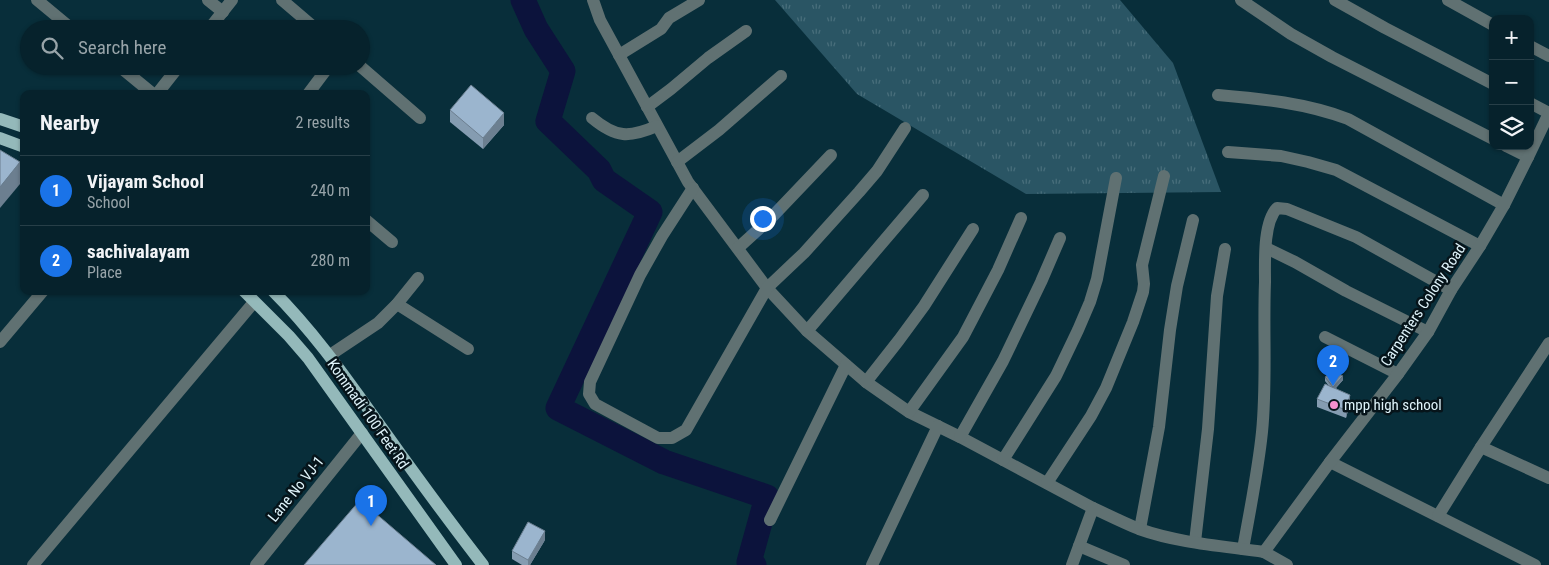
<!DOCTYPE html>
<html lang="en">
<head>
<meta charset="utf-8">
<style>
	:root { --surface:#06222c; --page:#0f2a34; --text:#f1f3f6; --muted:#98a4a9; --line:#273f48; --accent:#1a73e8 }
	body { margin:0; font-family:"Roboto Condensed",sans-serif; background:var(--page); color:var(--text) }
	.controls { position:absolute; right:15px; top:15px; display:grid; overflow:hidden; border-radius:10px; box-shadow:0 1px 4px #0004 }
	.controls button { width:45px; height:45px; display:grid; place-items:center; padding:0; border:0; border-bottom:1px solid var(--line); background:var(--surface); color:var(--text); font:25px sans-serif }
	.you { position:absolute; left:762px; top:218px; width:18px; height:18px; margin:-12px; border:4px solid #fff; border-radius:50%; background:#1a73e8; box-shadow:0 0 0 8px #1a73e833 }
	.badge { display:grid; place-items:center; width:32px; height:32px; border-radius:50%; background:var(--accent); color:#fff; font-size:16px; font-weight:700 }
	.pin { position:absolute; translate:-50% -41px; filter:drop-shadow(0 1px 2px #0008) }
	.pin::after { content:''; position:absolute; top:26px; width:18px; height:15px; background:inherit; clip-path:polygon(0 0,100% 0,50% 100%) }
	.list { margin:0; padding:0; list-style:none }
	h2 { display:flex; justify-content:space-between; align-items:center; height:65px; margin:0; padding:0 20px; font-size:21px }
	h2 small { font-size:16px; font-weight:400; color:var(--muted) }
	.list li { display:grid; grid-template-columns:32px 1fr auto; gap:15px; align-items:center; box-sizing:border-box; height:70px; padding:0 20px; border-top:1px solid var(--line) }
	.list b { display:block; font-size:19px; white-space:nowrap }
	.list p { margin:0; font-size:16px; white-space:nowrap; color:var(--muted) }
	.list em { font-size:16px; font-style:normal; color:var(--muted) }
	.icon { flex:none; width:28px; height:28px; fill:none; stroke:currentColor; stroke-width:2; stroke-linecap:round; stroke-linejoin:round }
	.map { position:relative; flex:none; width:1549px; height:565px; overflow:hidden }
	.search { position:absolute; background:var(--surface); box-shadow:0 1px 4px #0004; left:20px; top:20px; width:350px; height:55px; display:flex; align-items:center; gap:12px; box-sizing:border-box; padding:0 18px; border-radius:28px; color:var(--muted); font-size:19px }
	.panel { position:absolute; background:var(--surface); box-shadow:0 1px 4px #0004; left:20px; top:90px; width:350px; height:205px; border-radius:10px }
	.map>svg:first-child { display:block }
	.grass { fill:url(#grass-tufts) }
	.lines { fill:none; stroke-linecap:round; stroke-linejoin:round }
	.river { stroke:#0c133c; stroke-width:25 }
	.minor { stroke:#607172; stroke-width:12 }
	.major { stroke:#94b9ba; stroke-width:12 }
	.wall { fill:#859cb1 }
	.shaded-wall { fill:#6c7f90 }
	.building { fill:#9bb5ce; stroke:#6c7f90 }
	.poi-dot { fill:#f690cf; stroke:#06141a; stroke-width:2 }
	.labels { text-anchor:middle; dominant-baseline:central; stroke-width:5; stroke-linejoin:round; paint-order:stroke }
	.street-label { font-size:15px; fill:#dff3fa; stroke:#06141a }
	.poi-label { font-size:15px; fill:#dff3fa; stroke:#06141a; text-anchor:start }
</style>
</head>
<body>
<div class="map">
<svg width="1549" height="565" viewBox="0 0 1549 565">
	<defs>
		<pattern id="grass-tufts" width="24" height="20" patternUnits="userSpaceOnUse" patternTransform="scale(1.25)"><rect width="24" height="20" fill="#2a5564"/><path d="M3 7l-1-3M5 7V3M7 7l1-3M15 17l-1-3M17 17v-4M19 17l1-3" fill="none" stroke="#486e7b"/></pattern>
	</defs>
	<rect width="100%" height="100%" fill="#082e3a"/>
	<path class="grass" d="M775,0H1120L1173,63L1221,192L1026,194L857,94Z"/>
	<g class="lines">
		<path class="river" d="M523,0L536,29L563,71L548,121L599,170L604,180L650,212L558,408L664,462L767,497L749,562L754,565"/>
		<g class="minor">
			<path d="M37,0L72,29"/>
			<path d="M208,0L223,12"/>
			<path d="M282,0L316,29"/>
			<path d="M593,0L600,20L688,182L767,288L807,331L866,382L909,412L960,437L1093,508"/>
			<path d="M1241,0L1291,34L1332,57L1493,139"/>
			<path d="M1335,0L1385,28L1493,84"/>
			<path d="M1448,0L1493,25"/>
			<path d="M209,29L232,0"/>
			<path d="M1530,46L1549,56"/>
			<path d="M619,55L661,29L669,18L699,0"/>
			<path d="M119,66L153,94"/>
			<path d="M360,66L420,118"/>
			<path d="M157,94L179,66"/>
			<path d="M308,94L329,66"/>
			<path d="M1218,95C1263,99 1306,103 1348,119L1504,205"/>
			<path d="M1530,103L1549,113"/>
			<path d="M647,107L671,89L708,58L746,31"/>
			<path d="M592,118C616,138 629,138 657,126"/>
			<path d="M1506,146L1528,157"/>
			<path d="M1228,152L1281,156L1308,162L1336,170L1480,246"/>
			<path d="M677,162L719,130L781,76"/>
			<path d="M693,188L662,236L640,275L590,382L589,394L595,404L658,438H672L686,430L767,288L804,253L859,192L877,171L905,128"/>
			<path d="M366,220L392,242"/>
			<path d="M738,248L770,219L831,155"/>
			<path d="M1266,248L1295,262L1346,291L1428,332"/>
			<path d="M397,304L468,349"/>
			<path d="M807,331L923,195"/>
			<path d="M1325,337L1398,374"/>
			<path d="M0,342L43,291"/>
			<path d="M330,355L378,323L397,304L418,278"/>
			<path d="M866,382L899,340L924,306L973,229"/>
			<path d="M909,412L963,337L998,270L1021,218"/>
			<path d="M960,437L1003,361L1041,282L1060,238"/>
			<path d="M1481,447L1549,343"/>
			<path d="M1003,460L1056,376L1078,330L1090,302L1097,279L1116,178"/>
			<path d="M1330,462L1535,565"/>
			<path d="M1047,483L1091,416L1106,388L1133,322L1143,292L1144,284L1142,265L1164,176"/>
			<path d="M1438,516L1481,447L1549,478"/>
			<path d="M770,520L846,365"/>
			<path d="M1140,529L1159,427L1170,330L1177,286L1193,220"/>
			<path d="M1195,542L1208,429L1217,296L1225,249"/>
			<path d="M1079,546L1124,565"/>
			<path d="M1243,549C1250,510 1258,471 1262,432C1267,382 1263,332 1265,282C1265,262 1263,223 1277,208L1287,209L1356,237L1451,290"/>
			<path d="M33,565L254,302"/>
			<path d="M256,565L362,433"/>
			<path d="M872,565L938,426"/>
			<path d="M1072,565L1093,508C1108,515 1124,523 1139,529C1178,543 1223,546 1264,552"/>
			<path d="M1287,565L1264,552L1330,462L1398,374L1428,332L1451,290L1480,246L1504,205L1528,157L1549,113"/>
		</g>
		<g class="major">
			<path d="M0,119L24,127"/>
			<path d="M0,138L24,147"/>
			<path d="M244,291L289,336L308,358L456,565"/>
			<path d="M273,291C316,334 348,381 384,431C416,476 449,521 483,565"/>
		</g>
	</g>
	<g class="wall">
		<path d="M450,110L504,125L483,149L450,122Z"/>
		<path d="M1325,377L1343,380L1336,388L1350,403L1346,418L1317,407V399L1329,386L1325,381Z"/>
		<path d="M545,540L530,565H522L512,559V551Z"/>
	</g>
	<g class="shaded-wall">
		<path d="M504,113V125L483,149V138Z"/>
		<path d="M20,162V184L0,208V187Z"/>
		<path d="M1343,376V380L1333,391V387Z"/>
		<path d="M1350,395V403L1346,418V410Z"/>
		<path d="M545,531V540L530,565H528V560Z"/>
	</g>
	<g class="building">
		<path d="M471,85L504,113L483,138L450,110Z"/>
		<path d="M0,150L20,162L0,187Z"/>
		<path d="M1333,370L1343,376L1333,387L1325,377Z"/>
		<path d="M1325,384L1350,395L1346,410L1317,399Z"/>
		<path d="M360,500L436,565H304Z"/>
		<path d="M528,522L545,531L528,560L512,551Z"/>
	</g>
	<circle class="poi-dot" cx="1334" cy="405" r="5"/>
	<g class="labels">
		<g class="street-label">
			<text transform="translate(1423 305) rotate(-57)">Carpenters Colony Road</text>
			<text transform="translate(368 414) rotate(55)">Kommadi 100 Feet Rd</text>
			<text transform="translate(296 489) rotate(-51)">Lane No VJ-1</text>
		</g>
		<g class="poi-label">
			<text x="1344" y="405">mpp high school</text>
		</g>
	</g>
</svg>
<div class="controls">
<button>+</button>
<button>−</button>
<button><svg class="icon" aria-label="layers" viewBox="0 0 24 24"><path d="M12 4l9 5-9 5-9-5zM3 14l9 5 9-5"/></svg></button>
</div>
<div class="you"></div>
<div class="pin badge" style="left:371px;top:526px">1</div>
<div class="pin badge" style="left:1333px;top:386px">2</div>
<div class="search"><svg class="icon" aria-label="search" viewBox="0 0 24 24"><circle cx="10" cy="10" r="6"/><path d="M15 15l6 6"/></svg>Search here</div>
<section class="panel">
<h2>Nearby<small>2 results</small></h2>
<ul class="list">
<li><span class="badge">1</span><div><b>Vijayam School</b><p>School</p></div><em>240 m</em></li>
<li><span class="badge">2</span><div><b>sachivalayam</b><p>Place</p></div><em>280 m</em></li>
</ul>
</section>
</div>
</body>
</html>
